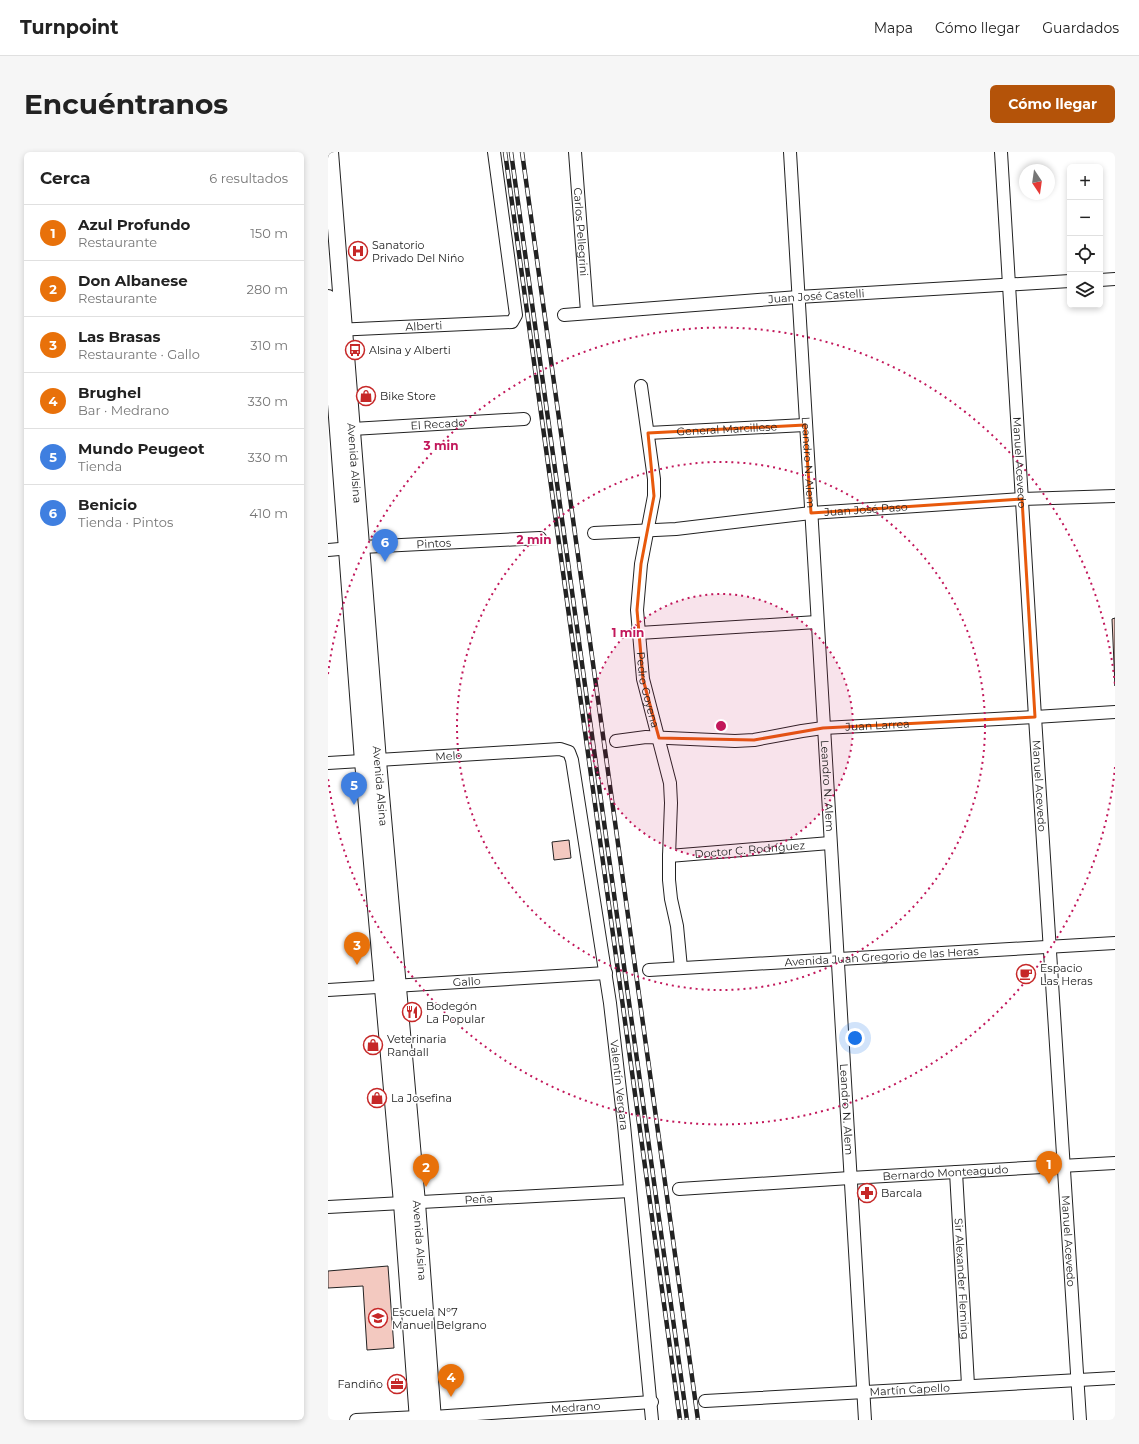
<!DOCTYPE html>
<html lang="es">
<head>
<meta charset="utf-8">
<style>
	:root { --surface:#fff; --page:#f6f6f6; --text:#222; --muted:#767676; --line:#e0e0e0; --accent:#b45309 }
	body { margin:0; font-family:Montserrat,sans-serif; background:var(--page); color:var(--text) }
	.controls { position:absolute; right:12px; top:12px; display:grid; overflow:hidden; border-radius:6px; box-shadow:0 2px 6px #0003 }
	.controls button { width:36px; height:36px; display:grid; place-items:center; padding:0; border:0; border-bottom:1px solid var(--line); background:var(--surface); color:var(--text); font:20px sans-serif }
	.compass { position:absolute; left:691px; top:12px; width:36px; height:36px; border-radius:50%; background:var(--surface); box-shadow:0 2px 6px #0003; rotate:167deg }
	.you { position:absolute; left:527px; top:886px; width:14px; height:14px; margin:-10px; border:3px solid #fff; border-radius:50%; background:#1a73e8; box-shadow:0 0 0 6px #1a73e833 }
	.badge { display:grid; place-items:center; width:26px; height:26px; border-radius:50%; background:var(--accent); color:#fff; font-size:13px; font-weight:700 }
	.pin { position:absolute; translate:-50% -33px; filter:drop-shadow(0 1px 2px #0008) }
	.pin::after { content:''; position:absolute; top:21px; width:14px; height:12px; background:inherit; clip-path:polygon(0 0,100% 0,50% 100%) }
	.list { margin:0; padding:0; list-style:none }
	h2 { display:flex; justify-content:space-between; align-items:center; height:52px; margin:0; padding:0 16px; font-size:17px }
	h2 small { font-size:13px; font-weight:400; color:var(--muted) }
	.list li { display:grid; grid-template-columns:26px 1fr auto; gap:12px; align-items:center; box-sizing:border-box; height:56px; padding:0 16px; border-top:1px solid var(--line) }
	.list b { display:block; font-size:15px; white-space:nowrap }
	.list p { margin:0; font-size:13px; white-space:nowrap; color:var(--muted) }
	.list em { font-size:13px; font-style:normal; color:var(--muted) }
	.icon { flex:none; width:22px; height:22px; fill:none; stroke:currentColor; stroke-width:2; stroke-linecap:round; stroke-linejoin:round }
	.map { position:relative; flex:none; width:787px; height:1268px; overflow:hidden; border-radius:6px }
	header { display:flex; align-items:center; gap:24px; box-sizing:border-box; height:56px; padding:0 20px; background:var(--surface); border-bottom:1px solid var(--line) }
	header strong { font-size:19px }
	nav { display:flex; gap:22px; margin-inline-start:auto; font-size:14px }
	.intro { display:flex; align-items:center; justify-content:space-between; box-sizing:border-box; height:96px; padding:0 24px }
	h1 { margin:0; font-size:28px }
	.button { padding:10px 18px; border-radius:6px; background:var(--accent); color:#fff; font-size:14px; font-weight:700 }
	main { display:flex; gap:24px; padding:0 24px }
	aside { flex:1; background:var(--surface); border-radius:6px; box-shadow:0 2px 6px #0003 }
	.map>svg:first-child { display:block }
	.building { fill:#f3c9c0; stroke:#222 }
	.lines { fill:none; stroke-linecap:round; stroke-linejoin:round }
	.minor-casing { stroke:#222; stroke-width:14 }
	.major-casing { stroke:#222; stroke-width:18 }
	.minor { stroke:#fff; stroke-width:12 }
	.major { stroke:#fff; stroke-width:16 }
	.rail-casing { stroke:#222; stroke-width:4.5 }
	.rail { stroke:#fff; stroke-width:3; stroke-dasharray:9; stroke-linecap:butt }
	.marked { fill:none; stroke:#e8590c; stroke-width:3; stroke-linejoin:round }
	.ring { fill:none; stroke:#c2185b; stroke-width:2; stroke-dasharray:2 4 }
	.labels { text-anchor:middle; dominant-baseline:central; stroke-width:3; stroke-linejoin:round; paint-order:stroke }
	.street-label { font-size:11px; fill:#222; stroke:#fff }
	.poi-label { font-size:11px; fill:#222; stroke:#fff; text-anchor:start }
	.centre { fill:#c2185b; stroke:#fff; stroke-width:2 }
	.ring-label { font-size:12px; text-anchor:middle; font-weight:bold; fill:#c2185b; stroke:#fff; stroke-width:3; stroke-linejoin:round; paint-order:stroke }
</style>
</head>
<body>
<header>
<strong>Turnpoint</strong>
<nav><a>Mapa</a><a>Cómo llegar</a><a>Guardados</a></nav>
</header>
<div class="intro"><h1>Encuéntranos</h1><a class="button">Cómo llegar</a></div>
<main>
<aside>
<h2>Cerca<small>6 resultados</small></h2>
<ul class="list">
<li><span class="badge" style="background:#e8710a">1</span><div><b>Azul Profundo</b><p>Restaurante</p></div><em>150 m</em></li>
<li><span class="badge" style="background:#e8710a">2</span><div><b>Don Albanese</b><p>Restaurante</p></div><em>280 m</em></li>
<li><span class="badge" style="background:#e8710a">3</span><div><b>Las Brasas</b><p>Restaurante · Gallo</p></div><em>310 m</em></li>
<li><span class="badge" style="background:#e8710a">4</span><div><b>Brughel</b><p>Bar · Medrano</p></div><em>330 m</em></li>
<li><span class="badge" style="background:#3f7fe0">5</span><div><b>Mundo Peugeot</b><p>Tienda</p></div><em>330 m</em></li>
<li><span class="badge" style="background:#3f7fe0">6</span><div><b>Benicio</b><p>Tienda · Pintos</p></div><em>410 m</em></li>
</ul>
</aside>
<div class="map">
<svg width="787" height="1268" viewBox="0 0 787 1268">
	<rect width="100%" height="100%" fill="#fff"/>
	<g class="building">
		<path d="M787,466V534L784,467Z"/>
		<path d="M241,688L243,706L226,708L224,690Z"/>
		<path d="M60,1114L66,1196L39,1198L35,1134L0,1136V1119Z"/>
	</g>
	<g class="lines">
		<defs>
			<g id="minor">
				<path id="s1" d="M247,0L259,160"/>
				<path id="s2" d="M462,0L537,1268"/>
				<path id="s3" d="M673,0L707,565L752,1268"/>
				<path d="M772,128L787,127"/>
				<path id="s4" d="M236,163L470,145L742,129"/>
				<path id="s5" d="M7,178L184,170L188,163L166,0"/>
				<path id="s6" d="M313,234L326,327V344L313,412L309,458L315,527L342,631L343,651L341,704V728L343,747L349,774L353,816"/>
				<path id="s7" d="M24,277L196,267"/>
				<path id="s8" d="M320,281L477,273"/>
				<path id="s9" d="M266,381L348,377L483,361L694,347L787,344"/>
				<path id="s10" d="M0,398L34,395L212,386"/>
				<path d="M311,481L489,470"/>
				<path id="s11" d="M288,589L318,585L407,589L426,588L474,579L495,576L707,565L787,560"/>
				<path id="s12" d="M0,611L232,597L241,600L244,608L282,851L296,973L324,1268"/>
				<path id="s13" d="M341,704L502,691"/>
				<path id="s14" d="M321,818L787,791"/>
				<path id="s15" d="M0,838L278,821"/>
				<path id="s16" d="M628,1020L640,1233"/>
				<path id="s17" d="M351,1037L522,1026L787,1011"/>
				<path id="s18" d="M0,1055L302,1039"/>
				<path id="s19" d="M377,1249L787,1226"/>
				<path id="s20" d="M28,1268L90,1265H105L324,1250"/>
			</g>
			<g id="major">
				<path id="s21" d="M2,0L50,609L89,1051L105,1268"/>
				<path d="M0,146L35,609L74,1051L90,1268"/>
			</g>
		</defs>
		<use href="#minor" class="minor-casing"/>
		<use href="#major" class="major-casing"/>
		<use href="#minor" class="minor"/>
		<use href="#major" class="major"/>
		<defs>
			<g id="rail">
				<path d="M177,0L352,1268"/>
				<path d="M183,0L359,1268"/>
				<path d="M194,0L370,1268"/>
			</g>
		</defs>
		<use href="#rail" class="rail-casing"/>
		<use href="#rail" class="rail"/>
	</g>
	<path class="marked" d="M477,273L483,361L694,347L707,565L495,576L426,588L331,586L315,527L309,458L313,412L326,344L320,281Z"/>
	<circle cx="393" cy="574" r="132" fill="#c2185b" fill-opacity=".12"/>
	<g class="ring">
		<circle cx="393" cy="574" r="132"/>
		<circle cx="393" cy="574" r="264"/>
		<path d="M787 615A396 396 0 0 1 0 626M0 522A396 396 0 0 1 787 533"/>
	</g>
	<defs>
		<symbol id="hospital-ring" viewBox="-11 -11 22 22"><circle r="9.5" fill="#fff" stroke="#c62828" stroke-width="1.5"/><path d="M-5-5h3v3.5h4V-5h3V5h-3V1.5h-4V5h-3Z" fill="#c62828"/></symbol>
		<symbol id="bus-ring" viewBox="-11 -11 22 22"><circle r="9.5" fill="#fff" stroke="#c62828" stroke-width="1.5"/><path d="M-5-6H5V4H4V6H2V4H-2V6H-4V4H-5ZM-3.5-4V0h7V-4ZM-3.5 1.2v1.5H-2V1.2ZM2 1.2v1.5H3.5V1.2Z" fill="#c62828"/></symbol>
		<symbol id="shop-ring" viewBox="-11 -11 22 22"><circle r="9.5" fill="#fff" stroke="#c62828" stroke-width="1.5"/><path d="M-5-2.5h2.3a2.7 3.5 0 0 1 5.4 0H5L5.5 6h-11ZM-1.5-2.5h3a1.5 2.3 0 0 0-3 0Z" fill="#c62828"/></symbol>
		<symbol id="cafe-ring" viewBox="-11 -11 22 22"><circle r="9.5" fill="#fff" stroke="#c62828" stroke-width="1.5"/><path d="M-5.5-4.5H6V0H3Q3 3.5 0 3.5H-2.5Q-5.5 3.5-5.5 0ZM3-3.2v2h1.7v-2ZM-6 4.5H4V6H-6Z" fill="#c62828"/></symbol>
		<symbol id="restaurant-ring" viewBox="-11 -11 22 22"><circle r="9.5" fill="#fff" stroke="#c62828" stroke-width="1.5"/><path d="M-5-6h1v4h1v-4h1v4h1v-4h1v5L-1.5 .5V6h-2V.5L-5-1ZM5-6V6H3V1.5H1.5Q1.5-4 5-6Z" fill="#c62828"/></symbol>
		<symbol id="pharmacy-ring" viewBox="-11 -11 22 22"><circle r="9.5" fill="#fff" stroke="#c62828" stroke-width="1.5"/><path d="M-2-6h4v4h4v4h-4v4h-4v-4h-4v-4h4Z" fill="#c62828"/></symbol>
		<symbol id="school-ring" viewBox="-11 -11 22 22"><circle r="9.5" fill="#fff" stroke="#c62828" stroke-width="1.5"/><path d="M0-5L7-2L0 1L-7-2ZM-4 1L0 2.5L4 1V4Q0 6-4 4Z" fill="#c62828"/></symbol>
		<symbol id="office-ring" viewBox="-11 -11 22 22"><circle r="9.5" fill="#fff" stroke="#c62828" stroke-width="1.5"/><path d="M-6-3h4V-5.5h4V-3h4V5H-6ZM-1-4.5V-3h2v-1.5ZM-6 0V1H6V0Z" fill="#c62828"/></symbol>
	</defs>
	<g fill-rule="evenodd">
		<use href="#hospital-ring" x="19" y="88" width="22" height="22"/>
		<use href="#bus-ring" x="16" y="187" width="22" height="22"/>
		<use href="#shop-ring" x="27" y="233" width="22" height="22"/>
		<use href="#cafe-ring" x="687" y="811" width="22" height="22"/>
		<use href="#restaurant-ring" x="73" y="849" width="22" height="22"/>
		<use href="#shop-ring" x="34" y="882" width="22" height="22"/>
		<use href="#shop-ring" x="38" y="935" width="22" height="22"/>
		<use href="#pharmacy-ring" x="528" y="1030" width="22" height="22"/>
		<use href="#school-ring" x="39" y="1155" width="22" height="22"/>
		<use href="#office-ring" x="58" y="1221" width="22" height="22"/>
	</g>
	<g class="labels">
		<g class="street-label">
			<text stroke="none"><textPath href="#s1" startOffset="80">Carlos Pellegrini</textPath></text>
			<text stroke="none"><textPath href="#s4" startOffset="253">Juan José Castelli</textPath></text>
			<text stroke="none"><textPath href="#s5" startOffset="89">Alberti</textPath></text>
			<text stroke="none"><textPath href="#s7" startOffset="86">El Recado</textPath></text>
			<text stroke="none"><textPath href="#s8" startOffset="79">General Marcillese</textPath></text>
			<text stroke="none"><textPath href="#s21" startOffset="312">Avenida Alsina</textPath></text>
			<text stroke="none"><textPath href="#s2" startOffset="311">Leandro N. Alem</textPath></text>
			<text stroke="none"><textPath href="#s3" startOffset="311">Manuel Acevedo</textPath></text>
			<text stroke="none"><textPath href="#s9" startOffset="273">Juan José Paso</textPath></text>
			<text stroke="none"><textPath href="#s10" startOffset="106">Pintos</textPath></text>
			<text stroke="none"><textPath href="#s6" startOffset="307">Pedro Goyena</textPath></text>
			<text stroke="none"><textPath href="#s11" startOffset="263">Juan Larrea</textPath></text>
			<text stroke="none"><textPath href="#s12" startOffset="121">Melo</textPath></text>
			<text stroke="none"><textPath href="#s21" startOffset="636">Avenida Alsina</textPath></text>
			<text stroke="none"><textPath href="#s2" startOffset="635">Leandro N. Alem</textPath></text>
			<text stroke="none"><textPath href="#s3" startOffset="635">Manuel Acevedo</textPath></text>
			<text stroke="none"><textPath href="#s13" startOffset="81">Doctor C. Rodríguez</textPath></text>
			<text stroke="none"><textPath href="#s14" startOffset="233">Avenida Juan Gregorio de las Heras</textPath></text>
			<text stroke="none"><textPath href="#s15" startOffset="139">Gallo</textPath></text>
			<text stroke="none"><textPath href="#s12" startOffset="579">Valentín Vergara</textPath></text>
			<text stroke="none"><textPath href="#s2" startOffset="959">Leandro N. Alem</textPath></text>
			<text stroke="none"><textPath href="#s17" startOffset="267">Bernardo Monteagudo</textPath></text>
			<text stroke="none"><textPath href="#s18" startOffset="151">Peña</textPath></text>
			<text stroke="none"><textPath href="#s21" startOffset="1092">Avenida Alsina</textPath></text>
			<text stroke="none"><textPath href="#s3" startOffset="1091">Manuel Acevedo</textPath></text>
			<text stroke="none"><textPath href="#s16" startOffset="107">Sir Alexander Fleming</textPath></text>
			<text stroke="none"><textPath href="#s19" startOffset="205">Martín Capello</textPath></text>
			<text stroke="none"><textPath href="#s20" startOffset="220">Medrano</textPath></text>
		</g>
		<g class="poi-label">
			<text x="44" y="93">Sanatorio<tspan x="44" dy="13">Privado Del Nińo</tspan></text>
			<text x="41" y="198">Alsina y Alberti</text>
			<text x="52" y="244">Bike Store</text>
			<text x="712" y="816">Espacio<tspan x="712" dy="13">Las Heras</tspan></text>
			<text x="98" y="854">Bodegón<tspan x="98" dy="13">La Popular</tspan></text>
			<text x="59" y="887">Veterinaria<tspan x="59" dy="13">Randall</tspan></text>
			<text x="63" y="946">La Josefina</text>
			<text x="553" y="1041">Barcala</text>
			<text x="64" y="1160">Escuela Nº7<tspan x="64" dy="13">Manuel Belgrano</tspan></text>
			<text x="55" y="1232" text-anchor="end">Fandiño</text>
		</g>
	</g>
	<circle cx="393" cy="574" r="6" class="centre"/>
	<g class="ring-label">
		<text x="113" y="298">3 min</text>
		<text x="206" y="392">2 min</text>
		<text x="300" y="485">1 min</text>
	</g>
</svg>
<div class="controls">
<button>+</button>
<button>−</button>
<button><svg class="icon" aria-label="locate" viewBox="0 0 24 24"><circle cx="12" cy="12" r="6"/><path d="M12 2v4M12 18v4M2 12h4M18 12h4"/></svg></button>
<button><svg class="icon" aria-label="layers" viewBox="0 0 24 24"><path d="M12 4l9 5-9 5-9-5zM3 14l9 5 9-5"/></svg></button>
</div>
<svg class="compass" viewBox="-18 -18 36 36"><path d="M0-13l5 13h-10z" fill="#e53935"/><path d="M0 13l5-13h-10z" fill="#767676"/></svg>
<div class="you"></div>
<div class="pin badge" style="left:721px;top:1032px;background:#e8710a">1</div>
<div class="pin badge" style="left:98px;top:1035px;background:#e8710a">2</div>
<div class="pin badge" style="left:29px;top:813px;background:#e8710a">3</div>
<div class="pin badge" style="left:123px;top:1245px;background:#e8710a">4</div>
<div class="pin badge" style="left:26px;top:653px;background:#3f7fe0">5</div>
<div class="pin badge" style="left:57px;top:410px;background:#3f7fe0">6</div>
</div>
</main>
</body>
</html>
